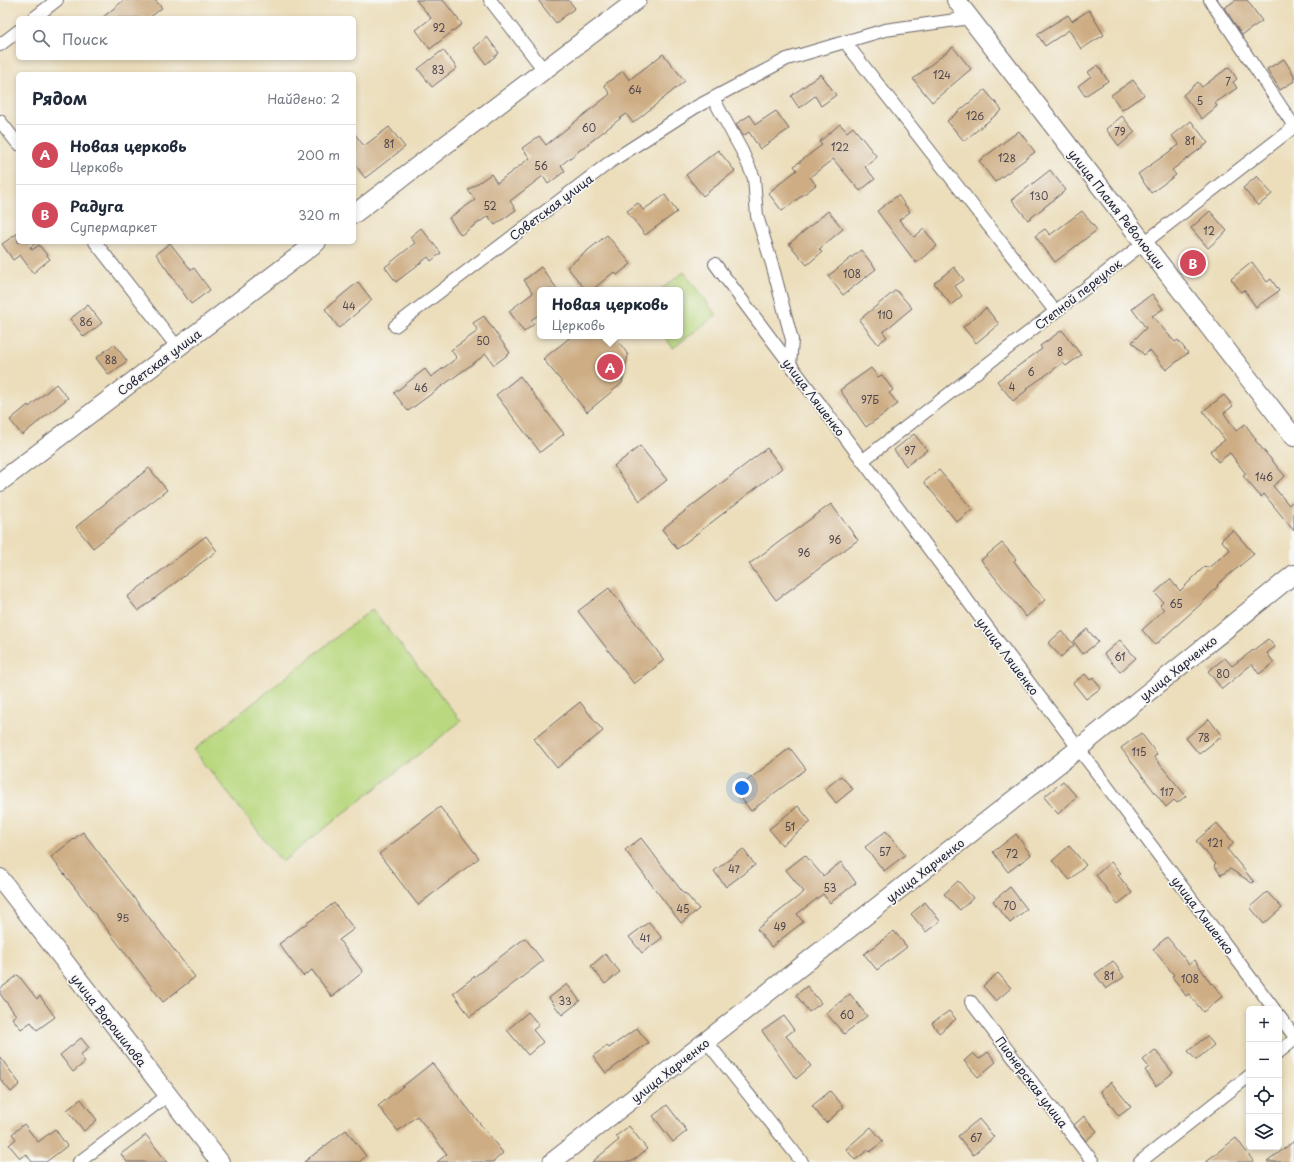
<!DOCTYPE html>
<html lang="ru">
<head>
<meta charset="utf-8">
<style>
	:root { --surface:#fff; --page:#f2f2f3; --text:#1f2937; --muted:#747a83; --line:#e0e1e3; --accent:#d1495b }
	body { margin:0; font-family:"Playpen Sans",sans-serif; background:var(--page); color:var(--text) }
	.controls { position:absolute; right:12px; bottom:12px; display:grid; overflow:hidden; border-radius:6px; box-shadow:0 2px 6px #0003 }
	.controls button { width:36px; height:36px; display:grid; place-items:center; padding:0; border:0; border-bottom:1px solid var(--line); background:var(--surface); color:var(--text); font:20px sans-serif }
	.you { position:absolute; left:742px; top:788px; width:14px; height:14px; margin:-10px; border:3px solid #fff; border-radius:50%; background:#1a73e8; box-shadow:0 0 0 6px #1a73e833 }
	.badge { display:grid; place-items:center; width:26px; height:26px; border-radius:50%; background:var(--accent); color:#fff; font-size:13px; font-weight:700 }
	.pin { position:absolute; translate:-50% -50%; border:2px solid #fff; box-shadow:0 1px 4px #0006 }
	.popup { position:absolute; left:537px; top:287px; width:146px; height:52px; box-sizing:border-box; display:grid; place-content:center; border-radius:6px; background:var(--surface); filter:drop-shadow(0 1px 3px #0005); font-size:13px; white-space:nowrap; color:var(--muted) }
	.popup b { font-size:15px; color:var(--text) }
	.popup::after { content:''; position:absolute; left:50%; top:100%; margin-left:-8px; border:8px solid transparent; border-top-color:var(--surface) }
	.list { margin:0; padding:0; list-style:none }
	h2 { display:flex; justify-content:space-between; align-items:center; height:52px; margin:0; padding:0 16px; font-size:17px }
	h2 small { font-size:13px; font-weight:400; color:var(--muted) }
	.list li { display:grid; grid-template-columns:26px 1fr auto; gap:12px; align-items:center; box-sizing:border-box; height:60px; padding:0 16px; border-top:1px solid var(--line) }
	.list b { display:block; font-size:15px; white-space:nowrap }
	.list p { margin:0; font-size:13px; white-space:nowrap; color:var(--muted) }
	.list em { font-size:13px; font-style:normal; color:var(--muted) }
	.icon { flex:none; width:22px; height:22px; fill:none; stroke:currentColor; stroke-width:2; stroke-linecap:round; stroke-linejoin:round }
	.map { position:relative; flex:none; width:1294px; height:1162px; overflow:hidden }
	.search { position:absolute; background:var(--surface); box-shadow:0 2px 6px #0003; left:16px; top:16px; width:340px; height:44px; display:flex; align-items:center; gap:10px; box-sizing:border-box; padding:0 14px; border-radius:6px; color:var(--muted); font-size:15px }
	.panel { position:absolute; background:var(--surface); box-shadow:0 2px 6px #0003; left:16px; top:72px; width:340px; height:172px; border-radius:6px }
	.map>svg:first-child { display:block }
	.green { fill:#b9d87f; stroke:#6e7d5d }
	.building { fill:#cead84 }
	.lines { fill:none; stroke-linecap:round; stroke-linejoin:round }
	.street-casing { stroke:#696468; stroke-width:14 }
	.secondary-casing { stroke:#696468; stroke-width:20 }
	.street { stroke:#fff; stroke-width:12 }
	.secondary { stroke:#fff; stroke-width:18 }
	.labels { text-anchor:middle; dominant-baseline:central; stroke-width:3.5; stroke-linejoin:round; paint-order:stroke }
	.number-label { font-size:10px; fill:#4d454d }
	.street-label { font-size:12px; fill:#22223b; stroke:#f6f6f2 }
</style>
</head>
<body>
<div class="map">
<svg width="1294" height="1162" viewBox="0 0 1294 1162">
	<rect width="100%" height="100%" fill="#f6f6f2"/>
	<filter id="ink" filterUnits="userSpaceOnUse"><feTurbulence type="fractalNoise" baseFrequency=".025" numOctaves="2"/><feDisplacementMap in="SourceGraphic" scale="8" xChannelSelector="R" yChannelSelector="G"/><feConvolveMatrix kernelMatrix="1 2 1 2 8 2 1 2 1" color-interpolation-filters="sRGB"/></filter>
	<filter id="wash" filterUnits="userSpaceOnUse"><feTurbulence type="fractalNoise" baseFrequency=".012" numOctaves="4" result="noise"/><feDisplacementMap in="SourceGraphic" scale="16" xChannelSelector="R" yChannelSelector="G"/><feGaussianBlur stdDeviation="0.9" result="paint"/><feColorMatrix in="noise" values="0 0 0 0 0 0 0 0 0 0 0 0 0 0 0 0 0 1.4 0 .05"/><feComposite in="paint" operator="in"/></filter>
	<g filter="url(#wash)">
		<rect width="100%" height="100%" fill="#ecdebb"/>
		<g class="green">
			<path d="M684,272L716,315L673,348L664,336H680V290H660Z"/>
			<path d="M372,609L461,721L282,862L194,750Z"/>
		</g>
		<g id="blocks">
			<g class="building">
				<path d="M124,0H155L162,8L149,18H102Z"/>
				<path d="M416,0H443L462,24L430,49L416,30L431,18Z"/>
				<path d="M538,0H568L575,8L556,23Z"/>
				<path d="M1236,0H1247L1262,21L1242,35L1224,8Z"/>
				<path d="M1089,10L1104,35L1081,49L1069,30L1045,46L1037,34L1068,15L1072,21Z"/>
				<path d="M487,37L499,53L486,64L474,48Z"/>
				<path d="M953,47L971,69L932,102L913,79Z"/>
				<path d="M443,50L457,68L432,87L418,69Z"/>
				<path d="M663,54L685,81L633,123L626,114L561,165L565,171L548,184L543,176L510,201L516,210L495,225L488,216L461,235L449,218L475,200L468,190L491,174L497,183L530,158L522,148L539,136L546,145L610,94L604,85L623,71L629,80Z"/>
				<path d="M1284,59L1294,75V81L1280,90L1267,69Z"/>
				<path d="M1098,65L1108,81L1085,96L1078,86L1091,76L1088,72Z"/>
				<path d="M1229,67L1237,79L1233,82L1237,88L1215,103L1217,106L1202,119L1183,95L1198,82L1202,87Z"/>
				<path d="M821,74L836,95L821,106L815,96L799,108L791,96Z"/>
				<path d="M1133,80L1144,95L1122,110L1111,95Z"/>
				<path d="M985,90L1002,110L964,141L947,121Z"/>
				<path d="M776,111L789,129L760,149L749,132L743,136L736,124L750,115L756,124Z"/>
				<path d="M1122,116L1135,132L1119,146L1106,129Z"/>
				<path d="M1191,121L1208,143L1172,170L1176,175L1151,193L1138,174L1179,145L1172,136Z"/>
				<path d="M840,124L847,132L853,127L877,157L865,167L875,179L860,191L833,159L810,177L816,185L782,211L768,193L797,170L794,166L822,145L819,142Z"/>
				<path d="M389,127L405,147L365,178L354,163V133L364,146Z"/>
				<path d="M1019,131L1035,152L995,182L979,161Z"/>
				<path d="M718,150L735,171L703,196L686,175Z"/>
				<path d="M1050,170L1066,190L1028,220L1012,200Z"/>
				<path d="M1257,176L1272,194L1258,206L1243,188Z"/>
				<path d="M665,195L677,212L645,235L627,211L638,203L643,210Z"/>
				<path d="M898,195L910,212L899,220L914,237L924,229L937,246L916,263L877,211Z"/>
				<path d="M828,211L843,229L819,249L822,252L807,265L789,244Z"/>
				<path d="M1082,211L1097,230L1055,262L1035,236L1045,229L1050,235Z"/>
				<path d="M1210,211L1227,231L1208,248L1191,228Z"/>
				<path d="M421,228L441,253L431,261L428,257L396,282L385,267L415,243L410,237Z"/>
				<path d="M18,233V242H38L30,247L32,250L39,245L50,259L33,273L20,255L13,260L2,244Z"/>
				<path d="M607,235L631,264L617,275L614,272L592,290H586L567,267Z"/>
				<path d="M170,243L191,270L194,268L210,290L191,304L156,254Z"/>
				<path d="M861,250L876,269L843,295L828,276Z"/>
				<path d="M1252,262L1267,282L1271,279L1279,291L1256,307L1244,290L1241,292L1231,279Z"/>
				<path d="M541,267L558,290H540V314L531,320L534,324L524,332L509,311L533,293L524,280Z"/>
				<path d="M954,267L964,280L955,286L962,296L951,305L934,283Z"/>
				<path d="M358,282L372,300L339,328L325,309Z"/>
				<path d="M896,290L912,308L883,332L887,337L878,344L859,320Z"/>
				<path d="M1152,294L1163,309L1152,316L1175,342L1178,340L1188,353L1166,370L1150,350L1144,355L1132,342L1146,328L1132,309Z"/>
				<path d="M88,305L102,323L84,337L70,319Z"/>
				<path d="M986,308L999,324L976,343L963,327Z"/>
				<path d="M484,316L510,353L494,365L486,354L408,411L394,393L425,369L431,377L457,358L451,350L478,331L473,323Z"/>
				<path d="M1062,330L1081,355L1066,366L1063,363L1026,389L1027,390L1013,401L997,381L1042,349L1040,346Z"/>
				<path d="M572,336H615L628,355L622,383L587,412L543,359Z"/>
				<path d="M114,344L127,361L109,375L96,358Z"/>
				<path d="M871,368L878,377L882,375L893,390L889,393L898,404L866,427L840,390Z"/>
				<path d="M520,376L564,434L540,452L496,395Z"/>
				<path d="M56,384L68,398L22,435L10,420L28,405L29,407Z"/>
				<path d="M1224,395L1233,406L1224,413L1236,431L1245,424L1256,439L1255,440L1285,476L1273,486L1289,505L1294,500V531L1264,494L1261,497L1243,476L1246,474L1230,453L1218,462L1210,451L1225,440L1203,411Z"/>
				<path d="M914,434L927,450L906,466L894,450Z"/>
				<path d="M640,446L667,480L640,501L614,466Z"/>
				<path d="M767,448L782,468L677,549L662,529Z"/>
				<path d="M149,468L167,490L93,548L76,527Z"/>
				<path d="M939,470L972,509L957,522L924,482Z"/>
				<path d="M831,504L858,540L776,600L749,564Z"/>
				<path d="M1233,530L1254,554L1217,585L1218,586L1202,603L1155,645L1142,630L1164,610L1160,605L1163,602L1155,593L1170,579L1180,591L1205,566L1208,568L1230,550L1221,540Z"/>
				<path d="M206,536L217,551L138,611L127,597Z"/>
				<path d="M1002,543L1016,559L1014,561L1034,588L1046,599L1026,617L981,560Z"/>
				<path d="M609,588L664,660L634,684L578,611Z"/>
				<path d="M1087,629L1098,642L1083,654L1073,641Z"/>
				<path d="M1062,631L1074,645L1061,657L1048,643Z"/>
				<path d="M1268,639L1275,647L1267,653L1274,663L1259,674L1252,664L1222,689L1208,671L1225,658L1232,666Z"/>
				<path d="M1120,640L1136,658L1120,672L1104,654Z"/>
				<path d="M1085,674L1090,680L1093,678L1101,688L1086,699L1073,683Z"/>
				<path d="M580,702L603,731L557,768L534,739Z"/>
				<path d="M1209,719L1222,736L1199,754L1186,738Z"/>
				<path d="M1141,733L1157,754L1154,757L1186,796L1177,803L1174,800L1166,807L1121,748Z"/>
				<path d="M790,748L806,769L751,811L735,790Z"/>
				<path d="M841,776L853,789L836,803L825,789Z"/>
				<path d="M1063,781L1077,797L1058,814L1044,797Z"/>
				<path d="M798,806L811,822L782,845L769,829Z"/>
				<path d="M440,807L479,858L418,905L379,854Z"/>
				<path d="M1217,823L1234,843L1227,849L1254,882L1252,883L1230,869L1221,875L1214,866L1216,864L1196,841Z"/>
				<path d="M886,831L905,855L884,871L865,847Z"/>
				<path d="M83,832L195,977L163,1002L51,857Z"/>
				<path d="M1016,834L1031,855L1008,872L993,852Z"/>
				<path d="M641,838L684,894L685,893L699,909L681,923L625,850Z"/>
				<path d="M1069,846L1086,865L1070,880L1052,861Z"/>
				<path d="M743,849L755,865L726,887L714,871Z"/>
				<path d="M805,855L823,876L841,862L856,883L830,903L823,894L797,914L803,922L771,947L757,929L804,892L786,870Z"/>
				<path d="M1111,862L1121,873L1118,875L1132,893L1118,904L1096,875Z"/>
				<path d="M958,881L973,898L960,910L944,894Z"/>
				<path d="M1010,887L1027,909L1010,923L993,901Z"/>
				<path d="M1267,892L1282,908L1264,924L1250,907Z"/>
				<path d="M925,902L940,921L926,932L911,914Z"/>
				<path d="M334,903L354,929L339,940L363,972L332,997L312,970L303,976L279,944Z"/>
				<path d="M649,922L662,938L642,953L629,937Z"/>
				<path d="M894,931L907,947L877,970L864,954Z"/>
				<path d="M1167,937L1189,964L1195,960L1211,984L1213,983L1223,996L1203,1012L1189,994L1186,996L1172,976L1174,975L1153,949Z"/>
				<path d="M525,938L543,961L470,1017L453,993Z"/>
				<path d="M605,954L620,972L605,984L591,966Z"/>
				<path d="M1113,961L1124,977L1106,989L1095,974Z"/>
				<path d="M998,973L1011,988L996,1001L983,986Z"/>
				<path d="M18,975L37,999L40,996L55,1017L37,1030L31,1022L21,1029L12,1018L16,1015L0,994V989Z"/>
				<path d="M567,984L580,1001L562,1015L549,998Z"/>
				<path d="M807,986L821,1003L809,1012L796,995Z"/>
				<path d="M850,994L867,1016L844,1034L826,1013Z"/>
				<path d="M949,1011L956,1019L939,1033L932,1023Z"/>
				<path d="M528,1012L539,1025L533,1030L543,1042L528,1055L507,1030Z"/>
				<path d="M784,1016L794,1030L786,1036L811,1066L796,1079L762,1031Z"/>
				<path d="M637,1028L648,1043L606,1073L593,1056L607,1046L609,1048Z"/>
				<path d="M1207,1036L1214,1045L1196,1060L1188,1051Z"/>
				<path d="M81,1038L89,1048L80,1055L85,1062L73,1072L60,1055Z"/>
				<path d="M1155,1050L1173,1073L1156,1086L1145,1070L1149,1067L1143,1060Z"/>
				<path d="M988,1052L996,1062L978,1077L964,1061L973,1053L979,1059Z"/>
				<path d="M0,1057L20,1084L11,1092L0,1079Z"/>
				<path d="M432,1063L503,1153L493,1162H437L447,1154L417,1116L398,1131L378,1106Z"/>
				<path d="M1111,1082L1131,1107L1119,1116L1100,1091Z"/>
				<path d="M830,1091L844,1107L826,1123L812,1106Z"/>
				<path d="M81,1099L97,1120L84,1131L67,1110Z"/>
				<path d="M667,1105L687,1131L673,1142L653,1116Z"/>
				<path d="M1084,1116L1097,1131L1086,1141L1074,1125Z"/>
				<path d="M979,1119L994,1137L973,1155L958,1136Z"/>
				<path d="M24,1124L38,1142L55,1129L67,1146L46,1162H32L26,1154L20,1158L9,1145L16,1139L12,1134Z"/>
				<path d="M629,1126L647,1149L631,1162H592L619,1140L616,1136Z"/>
				<path d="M871,1127L883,1141L870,1152L868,1150L855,1160L846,1149Z"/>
				<path d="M346,1130L366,1156L359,1162H304Z"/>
				<path d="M146,1135L167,1162H127L121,1154Z"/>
				<path d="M1236,1138L1254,1162H1205Z"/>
				<path d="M1294,1141V1162H1267Z"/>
			</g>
		</g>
	</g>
	<g filter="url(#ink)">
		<use href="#blocks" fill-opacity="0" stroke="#696468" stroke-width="1"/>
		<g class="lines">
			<defs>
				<g id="street">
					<path d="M490,0L544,70"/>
					<path d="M1210,0L1294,126"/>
					<path d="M34,18L57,0"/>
					<path d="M845,42L1055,311"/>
					<path d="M0,45L18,31"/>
					<path d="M713,98L742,151L754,178L757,216L772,264L792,340L790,365"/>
					<path d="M0,121L18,144"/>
					<path d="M95,242L178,348"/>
					<path d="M715,264L1274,1009"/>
					<path d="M395,326L610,162L694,108L787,59L885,30L970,18"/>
					<path d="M862,461L1294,127"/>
					<path d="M971,1002L1093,1162"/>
					<path d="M1279,1016L1294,1036"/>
					<path d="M707,1042L802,1162"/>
					<path d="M1279,1052L1294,1040"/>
					<path d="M79,1162L167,1096"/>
					<path d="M1140,1162L1249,1076"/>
				</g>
				<g id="secondary">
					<path d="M956,0L1294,437"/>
					<path d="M354,214L637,0"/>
					<path d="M0,482L317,242"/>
					<path d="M0,878L220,1162"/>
					<path d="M552,1162L1078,749L1294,574"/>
				</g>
			</defs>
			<use href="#street" class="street-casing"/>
			<use href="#secondary" class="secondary-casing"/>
			<use href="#street" class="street"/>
			<use href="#secondary" class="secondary"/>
		</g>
	</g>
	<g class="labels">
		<g class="number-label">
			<text x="439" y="27">92</text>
			<text x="438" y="69">83</text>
			<text x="942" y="74">124</text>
			<text x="1228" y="81">7</text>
			<text x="635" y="89">64</text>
			<text x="1200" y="100">5</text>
			<text x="975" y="115">126</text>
			<text x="589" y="127">60</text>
			<text x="1120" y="131">79</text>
			<text x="1190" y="140">81</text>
			<text x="389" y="143">81</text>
			<text x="840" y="146">122</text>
			<text x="1007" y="157">128</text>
			<text x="541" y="165">56</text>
			<text x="1039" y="195">130</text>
			<text x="490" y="205">52</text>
			<text x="1209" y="230">12</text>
			<text x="852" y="273">108</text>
			<text x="349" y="305">44</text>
			<text x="885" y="314">110</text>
			<text x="86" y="321">86</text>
			<text x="483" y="340">50</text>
			<text x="1060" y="351">8</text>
			<text x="111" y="359">88</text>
			<text x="1031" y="371">6</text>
			<text x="1012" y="386">4</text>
			<text x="421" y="387">46</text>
			<text x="870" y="399">97Б</text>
			<text x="910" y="450">97</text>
			<text x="1264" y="476">146</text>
			<text x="835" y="539">96</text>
			<text x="804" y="552">96</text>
			<text x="1176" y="603">65</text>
			<text x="1120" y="656">61</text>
			<text x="1223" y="673">80</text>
			<text x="1204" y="737">78</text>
			<text x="1139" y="751">115</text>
			<text x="1167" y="791">117</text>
			<text x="790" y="826">51</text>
			<text x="1215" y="842">121</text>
			<text x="885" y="851">57</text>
			<text x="1012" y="853">72</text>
			<text x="734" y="868">47</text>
			<text x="830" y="887">53</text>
			<text x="1010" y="905">70</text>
			<text x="683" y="908">45</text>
			<text x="123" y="917">95</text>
			<text x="780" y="926">49</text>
			<text x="645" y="937">41</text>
			<text x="1109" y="975">81</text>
			<text x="1190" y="978">108</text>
			<text x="565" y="1000">33</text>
			<text x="847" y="1014">60</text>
			<text x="976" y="1137">67</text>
		</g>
		<g class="street-label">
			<text transform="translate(551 207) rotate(-37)">Советская улица</text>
			<text transform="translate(1117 209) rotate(52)">улица Пламя Революции</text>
			<text transform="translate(1078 294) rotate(-38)">Степной переулок</text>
			<text transform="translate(159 362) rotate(-37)">Советская улица</text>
			<text transform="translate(814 397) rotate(53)">улица Ляшенко</text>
			<text transform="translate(1008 656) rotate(53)">улица Ляшенко</text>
			<text transform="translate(1178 668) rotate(-39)">улица Харченко</text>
			<text transform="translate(925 870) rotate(-38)">улица Харченко</text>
			<text transform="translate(1203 915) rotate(53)">улица Ляшенко</text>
			<text transform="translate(109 1020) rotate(52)">улица Ворошилова</text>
			<text transform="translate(670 1070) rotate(-38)">улица Харченко</text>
			<text transform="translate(1032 1082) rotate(53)">Пионерская улица</text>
		</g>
	</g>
</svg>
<div class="controls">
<button>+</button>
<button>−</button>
<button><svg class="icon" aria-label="locate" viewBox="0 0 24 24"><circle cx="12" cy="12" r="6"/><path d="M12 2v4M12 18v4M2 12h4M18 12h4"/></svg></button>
<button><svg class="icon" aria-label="layers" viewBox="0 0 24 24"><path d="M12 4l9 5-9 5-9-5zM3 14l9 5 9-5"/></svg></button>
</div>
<div class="you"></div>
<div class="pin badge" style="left:610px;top:367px">A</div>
<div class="popup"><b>Новая церковь</b>Церковь</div>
<div class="pin badge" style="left:1193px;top:263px">B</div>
<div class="search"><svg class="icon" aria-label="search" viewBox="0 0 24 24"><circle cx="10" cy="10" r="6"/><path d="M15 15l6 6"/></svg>Поиск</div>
<section class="panel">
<h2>Рядом<small>Найдено: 2</small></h2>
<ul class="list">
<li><span class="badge">A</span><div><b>Новая церковь</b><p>Церковь</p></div><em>200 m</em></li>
<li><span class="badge">B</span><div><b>Радуга</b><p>Супермаркет</p></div><em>320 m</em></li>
</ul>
</section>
</div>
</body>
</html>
